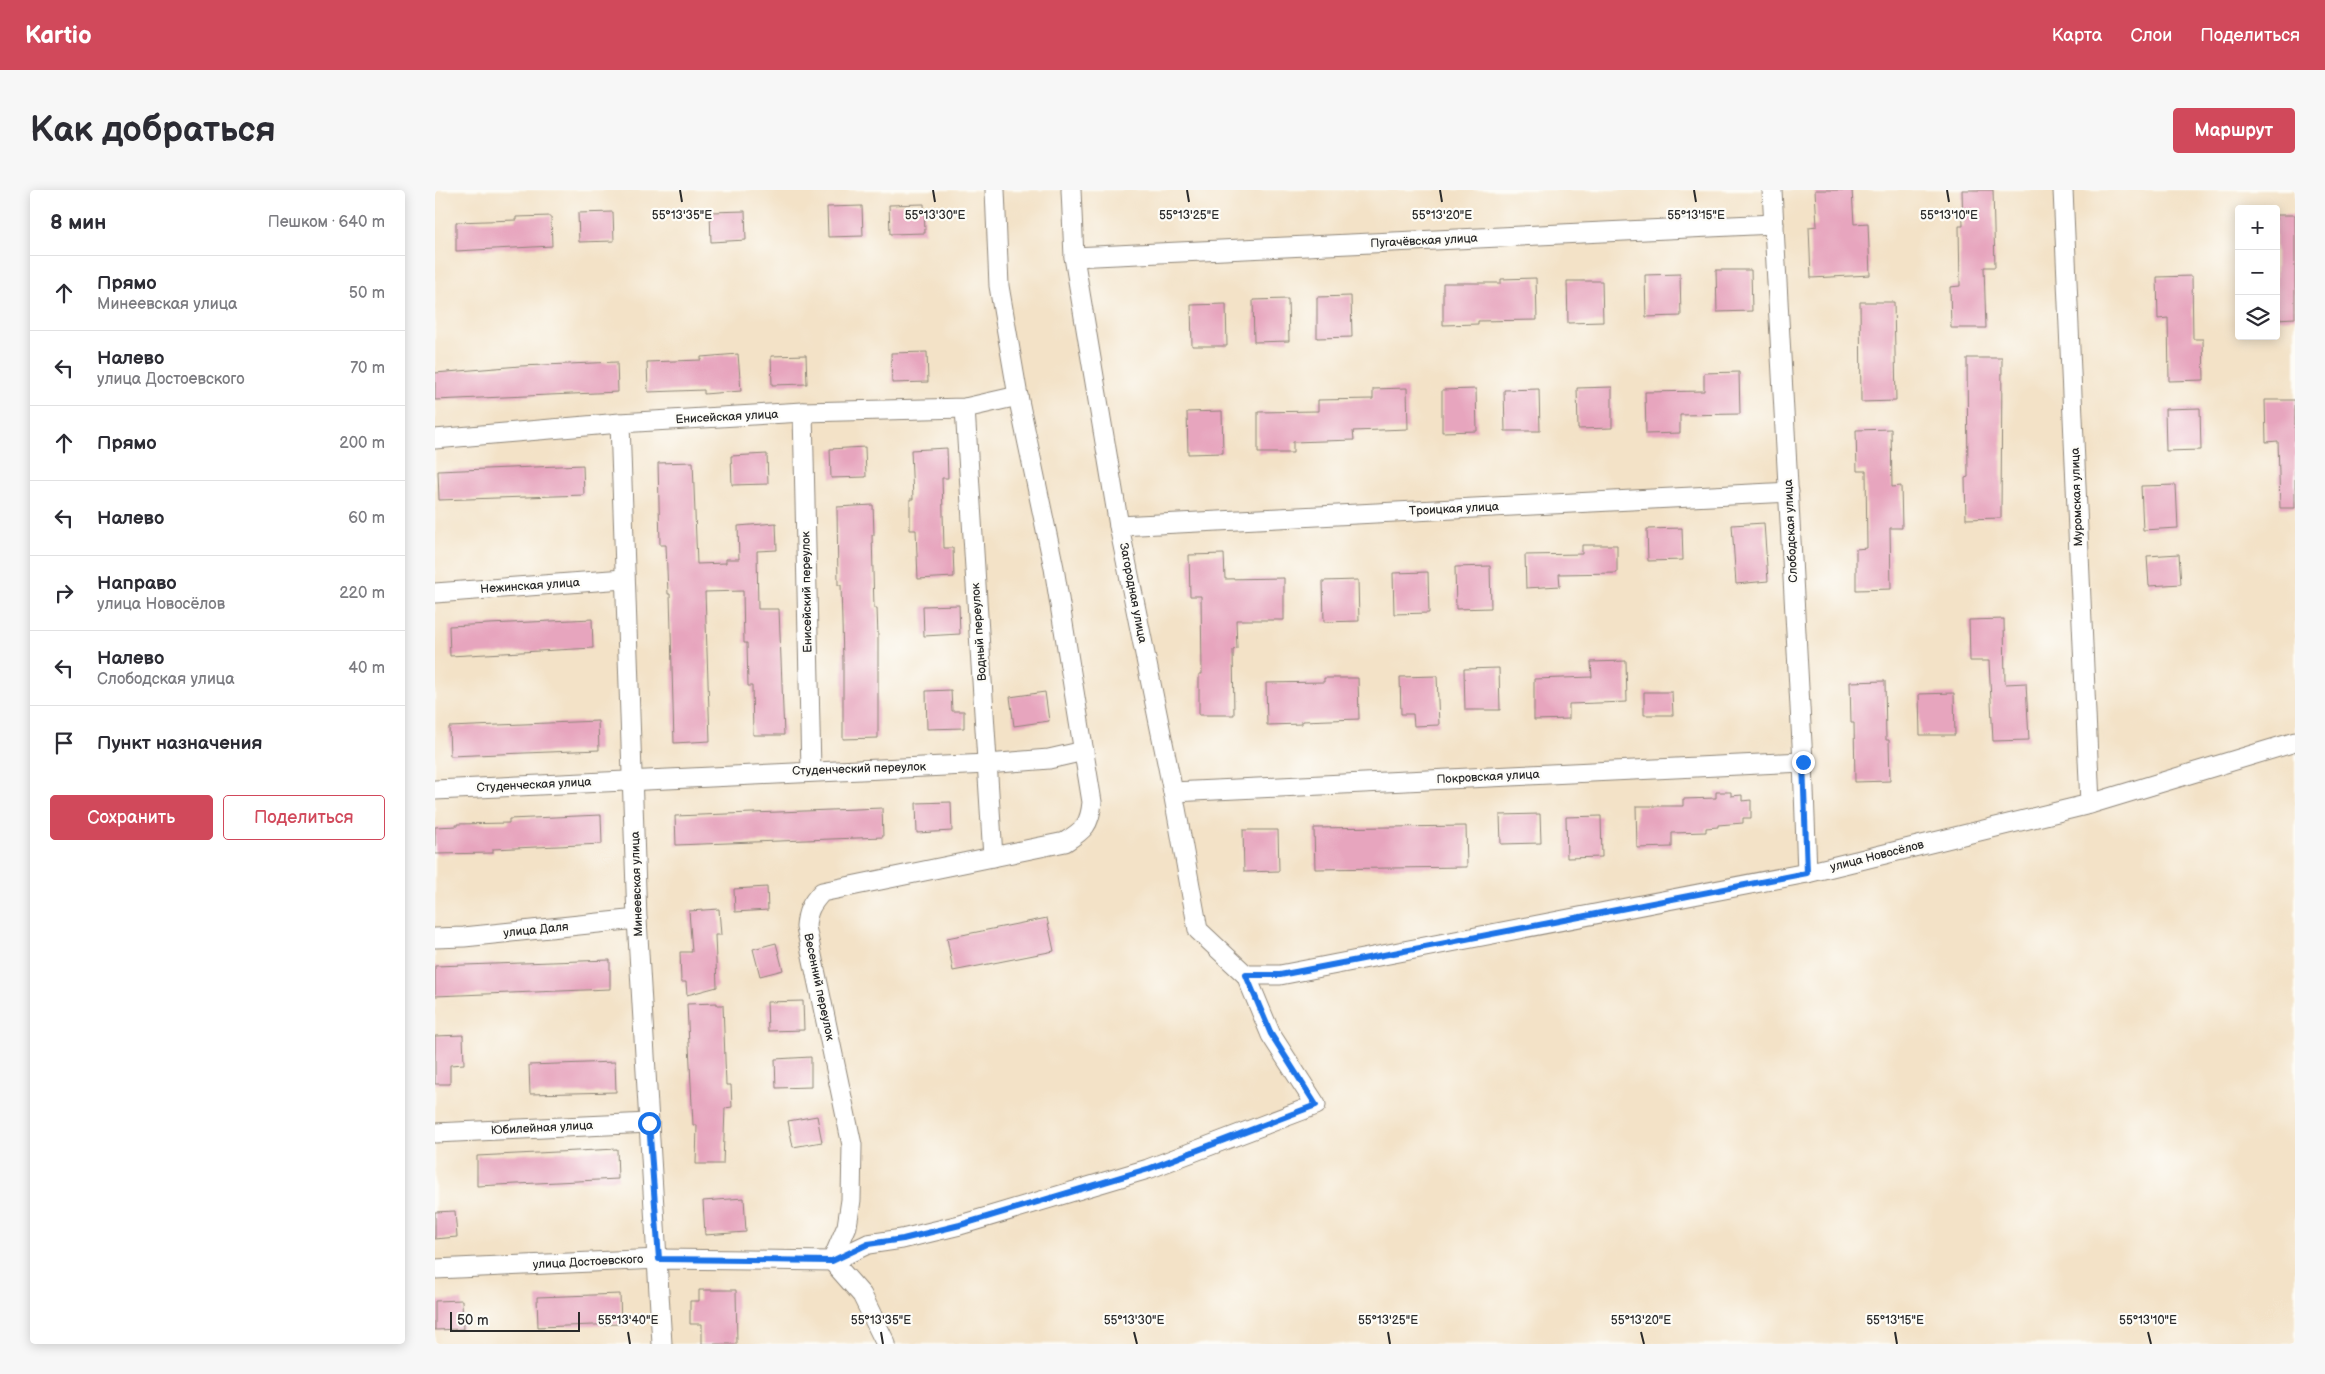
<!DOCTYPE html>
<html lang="ru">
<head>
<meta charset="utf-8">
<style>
	:root { --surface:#fff; --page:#f7f7f7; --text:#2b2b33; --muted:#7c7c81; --line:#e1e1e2; --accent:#d1495b }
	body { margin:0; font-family:"Balsamiq Sans",sans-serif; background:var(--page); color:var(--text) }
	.controls { position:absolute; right:15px; top:15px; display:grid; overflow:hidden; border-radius:5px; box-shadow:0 2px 12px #0003 }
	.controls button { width:45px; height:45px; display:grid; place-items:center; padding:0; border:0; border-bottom:1px solid var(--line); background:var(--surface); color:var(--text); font:25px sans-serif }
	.scale { position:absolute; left:15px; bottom:12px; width:130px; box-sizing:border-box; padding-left:5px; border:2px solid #2b2b2b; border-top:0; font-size:14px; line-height:18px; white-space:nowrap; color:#2b2b2b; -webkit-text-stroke:4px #fdfcf7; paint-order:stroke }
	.stop { position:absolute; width:15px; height:15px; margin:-11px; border:4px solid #1a73e8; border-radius:50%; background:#fff }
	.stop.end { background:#1a73e8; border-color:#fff; box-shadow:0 1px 5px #0008 }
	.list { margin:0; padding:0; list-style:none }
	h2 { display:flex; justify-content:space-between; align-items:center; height:65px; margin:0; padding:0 20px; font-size:21px }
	h2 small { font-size:16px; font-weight:400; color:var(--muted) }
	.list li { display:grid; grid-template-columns:32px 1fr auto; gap:15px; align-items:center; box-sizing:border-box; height:75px; padding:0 20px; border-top:1px solid var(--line) }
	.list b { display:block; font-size:19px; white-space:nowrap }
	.list p { margin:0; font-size:16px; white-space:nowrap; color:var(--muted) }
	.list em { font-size:16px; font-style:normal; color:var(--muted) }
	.actions { display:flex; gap:10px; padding:15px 20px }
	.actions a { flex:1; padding:11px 0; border:1px solid var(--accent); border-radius:5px; text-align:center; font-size:18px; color:var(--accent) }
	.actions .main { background:var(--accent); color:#fff }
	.icon { flex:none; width:28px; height:28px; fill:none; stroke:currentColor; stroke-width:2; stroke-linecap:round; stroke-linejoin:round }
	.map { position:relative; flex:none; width:1860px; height:1154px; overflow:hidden; border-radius:5px }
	header { display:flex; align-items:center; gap:30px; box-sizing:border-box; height:70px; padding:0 25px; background:var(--accent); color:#fff }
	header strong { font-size:24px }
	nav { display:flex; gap:28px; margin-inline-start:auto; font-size:18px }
	.intro { display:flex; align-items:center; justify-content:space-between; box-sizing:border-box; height:120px; padding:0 30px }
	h1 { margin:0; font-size:35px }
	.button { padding:12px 22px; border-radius:5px; background:var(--accent); color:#fff; font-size:18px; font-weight:700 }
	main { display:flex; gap:30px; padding:0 30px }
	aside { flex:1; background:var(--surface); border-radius:5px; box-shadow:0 2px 12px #0003 }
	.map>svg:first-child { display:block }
	.building { fill:#e7a5be }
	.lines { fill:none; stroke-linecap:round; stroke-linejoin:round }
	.street-casing { stroke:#8f8679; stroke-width:21 }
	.street { stroke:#fff; stroke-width:19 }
	.route { stroke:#1a73e8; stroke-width:6 }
	.ticks { fill:none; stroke:#2b2b2b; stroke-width:2 }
	.labels { text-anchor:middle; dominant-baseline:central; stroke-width:4.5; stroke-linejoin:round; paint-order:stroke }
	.street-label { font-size:12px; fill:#2b2b2b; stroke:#fdfcf7 }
	.ticks-label { font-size:12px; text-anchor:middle; fill:#2b2b2b; stroke:#fdfcf7; stroke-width:4.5; stroke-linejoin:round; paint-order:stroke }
</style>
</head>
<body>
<header>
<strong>Kartio</strong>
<nav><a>Карта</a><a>Слои</a><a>Поделиться</a></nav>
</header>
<div class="intro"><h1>Как добраться</h1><a class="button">Маршрут</a></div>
<main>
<aside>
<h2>8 мин<small>Пешком · 640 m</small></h2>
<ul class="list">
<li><svg class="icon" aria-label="ahead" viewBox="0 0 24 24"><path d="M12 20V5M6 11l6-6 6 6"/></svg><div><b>Прямо</b><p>Минеевская улица</p></div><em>50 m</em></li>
<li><svg class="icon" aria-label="left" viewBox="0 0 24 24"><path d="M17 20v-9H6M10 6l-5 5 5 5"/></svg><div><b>Налево</b><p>улица Достоевского</p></div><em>70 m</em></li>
<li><svg class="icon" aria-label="ahead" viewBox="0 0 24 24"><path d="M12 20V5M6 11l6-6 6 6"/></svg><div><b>Прямо</b></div><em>200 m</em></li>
<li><svg class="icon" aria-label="left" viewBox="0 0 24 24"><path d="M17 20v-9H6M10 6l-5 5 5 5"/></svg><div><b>Налево</b></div><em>60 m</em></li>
<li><svg class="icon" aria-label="right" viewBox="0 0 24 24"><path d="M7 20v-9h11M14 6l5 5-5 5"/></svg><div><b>Направо</b><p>улица Новосёлов</p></div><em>220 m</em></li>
<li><svg class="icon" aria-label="left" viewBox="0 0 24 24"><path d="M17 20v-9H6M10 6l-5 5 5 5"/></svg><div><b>Налево</b><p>Слободская улица</p></div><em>40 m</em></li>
<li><svg class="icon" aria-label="arrive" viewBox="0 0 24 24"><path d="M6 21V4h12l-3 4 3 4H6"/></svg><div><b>Пункт назначения</b></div></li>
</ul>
<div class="actions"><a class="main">Сохранить</a><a>Поделиться</a></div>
</aside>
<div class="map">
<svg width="1860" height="1154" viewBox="0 0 1860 1154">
	<rect width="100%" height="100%" fill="#fdfcf7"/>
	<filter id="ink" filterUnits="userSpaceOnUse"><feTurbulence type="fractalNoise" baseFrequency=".02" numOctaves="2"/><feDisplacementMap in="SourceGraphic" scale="10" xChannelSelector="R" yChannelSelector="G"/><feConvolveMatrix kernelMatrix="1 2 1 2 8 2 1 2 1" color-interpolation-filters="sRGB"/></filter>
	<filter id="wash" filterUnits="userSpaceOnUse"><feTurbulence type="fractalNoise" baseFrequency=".0096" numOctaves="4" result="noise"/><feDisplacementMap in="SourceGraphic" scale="20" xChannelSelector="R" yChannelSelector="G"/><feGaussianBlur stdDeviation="1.12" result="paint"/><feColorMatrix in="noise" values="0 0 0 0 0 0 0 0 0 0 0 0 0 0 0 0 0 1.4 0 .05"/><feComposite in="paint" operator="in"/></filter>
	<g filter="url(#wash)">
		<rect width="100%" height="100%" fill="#f3e2c7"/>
		<g id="blocks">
			<g class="building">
				<path d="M1380,0H1417L1419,34L1433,33L1435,85L1376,88L1374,37L1382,36Z"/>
				<path d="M1527,0H1558L1560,77H1549L1551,138H1516L1515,97L1525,96L1524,36H1528Z"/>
				<path d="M489,14L490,43L455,44L454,15Z"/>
				<path d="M427,16L428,46L393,47L392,17Z"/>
				<path d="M310,21L311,50L276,52L275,22Z"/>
				<path d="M178,22L179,51L144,52L143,23Z"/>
				<path d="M1841,25H1860V128L1841,129Z"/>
				<path d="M116,26L117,56L21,61V32L81,30V27Z"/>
				<path d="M1281,80H1316L1317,121L1282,122Z"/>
				<path d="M1245,84L1246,126L1211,127L1210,85Z"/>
				<path d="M1757,86L1758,149H1768L1769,190L1734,191L1733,128L1723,129L1722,87Z"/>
				<path d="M1101,88L1102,130L1043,131V134L1008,135V93H1066V89Z"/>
				<path d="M1132,91H1167L1168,132L1133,133Z"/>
				<path d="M916,106L917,147L882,148V107Z"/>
				<path d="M853,109L854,151L819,152L818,110Z"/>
				<path d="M1425,112H1459L1461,211L1426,212Z"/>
				<path d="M791,114L792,156H757L756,115Z"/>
				<path d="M492,162L493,192L457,193L456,163Z"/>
				<path d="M303,164L306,201L269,204V200L213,202L212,172L266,170V167Z"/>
				<path d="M371,165L372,194L337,195L336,166Z"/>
				<path d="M1532,168H1567L1566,328L1531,329L1530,288L1533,287Z"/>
				<path d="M182,172L183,202L0,210V183L85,176Z"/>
				<path d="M1304,182L1305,224L1245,225V243L1211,244L1210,202L1269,201V183Z"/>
				<path d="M1177,197V238L1143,239L1142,198Z"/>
				<path d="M972,198L973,239L918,241L919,250L858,252V263H823V222L883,221V210L938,209V199Z"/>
				<path d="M1041,199L1042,241L1007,242V200Z"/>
				<path d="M1104,199L1105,241H1070L1069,200Z"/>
				<path d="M1830,210H1860V318H1845L1843,251L1831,252Z"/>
				<path d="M1765,218L1766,260L1731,261L1730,219Z"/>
				<path d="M787,221L788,263L753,264L752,222Z"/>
				<path d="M1456,239L1457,297L1466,296L1467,338H1455L1456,399L1421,400V359L1432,358L1431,281H1422L1421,240Z"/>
				<path d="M430,257L431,287L396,288L395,259Z"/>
				<path d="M512,258L513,288H507L509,358H518L519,387L483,389L481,340H475V309H478L476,260Z"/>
				<path d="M332,264L333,294L297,295L296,266Z"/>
				<path d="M258,272L262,374L291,373V369H304L303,336L341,333L342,360L322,361L323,419H344L349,545H318L317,496H313L312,453H309L308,401L270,402L275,551L239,553L235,404H233L231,355H225L223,273Z"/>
				<path d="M148,275L149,305L4,310L3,281Z"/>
				<path d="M1741,295L1743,338L1708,340L1706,296Z"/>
				<path d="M438,315L439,345H437L439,418H442L443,447V548L408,549V470L406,395H403L402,317Z"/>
				<path d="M1329,333L1333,391L1301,394L1297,335Z"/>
				<path d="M1247,338L1248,370L1213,371L1212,339Z"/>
				<path d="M1147,355H1182V383L1124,384L1125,396L1091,398L1090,365L1147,364Z"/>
				<path d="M789,364L790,389L849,388V430H801L802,459L798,460L799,525H764V484H767L766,406H755L754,365Z"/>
				<path d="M1744,364L1746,394L1714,396L1712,366Z"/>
				<path d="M1055,376L1056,418L1021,419L1020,377Z"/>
				<path d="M993,382L994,423L959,424L958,383Z"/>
				<path d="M923,390L924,431L889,432L888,391Z"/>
				<path d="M524,415L525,444L489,446L488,416Z"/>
				<path d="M157,429L158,458L15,466L14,436Z"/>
				<path d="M1569,429L1570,494L1591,493L1594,550L1558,551L1554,471H1535L1534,430Z"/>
				<path d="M1191,471L1192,512L1134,514V529L1099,530V489L1157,487L1156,472Z"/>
				<path d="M1064,478L1065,520H1030L1029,479Z"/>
				<path d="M1002,486L1004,535L979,536L978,524H966L965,487Z"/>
				<path d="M889,488H923L924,529L867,531V534L832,535L831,493L889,492Z"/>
				<path d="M1450,491L1451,550H1454L1455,591L1420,592L1419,533H1416L1415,492Z"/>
				<path d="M516,500L517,521H529V538L492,539L491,501Z"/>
				<path d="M610,502L614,531L579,536L575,507Z"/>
				<path d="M1209,502H1237L1238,525H1209Z"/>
				<path d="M1519,503L1520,545H1485L1484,504Z"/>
				<path d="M163,531L164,560L15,566L14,537Z"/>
				<path d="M1281,602H1296V606L1307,605V611L1316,610V628H1308V633L1283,635V637L1271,638V642L1237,643V657L1202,658L1201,616H1248V609L1281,608Z"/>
				<path d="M516,612L517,641L482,643L481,613Z"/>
				<path d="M447,618L448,647L241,655L240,626Z"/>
				<path d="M1105,624L1106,653L1066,654L1065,625Z"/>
				<path d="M166,625L167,654L58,659V663L0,664V637L22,636V634L74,633V629Z"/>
				<path d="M1166,626L1167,667L1132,668L1131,627Z"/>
				<path d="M1031,636L1032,677L880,679L879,638Z"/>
				<path d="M808,640H843L844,681L809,682Z"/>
				<path d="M332,697L333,720L300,722L299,699Z"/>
				<path d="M284,719L286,745H280L282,797L252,805L251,792H246L245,762H257L254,721Z"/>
				<path d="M612,728L619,761L518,781L512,748Z"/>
				<path d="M341,753L348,780L325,786L318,759Z"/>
				<path d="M175,770V799L0,806V776Z"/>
				<path d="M368,811L369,840L333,841L332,812Z"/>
				<path d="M282,813V815H288L291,895H296L297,917L290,918L288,974H261L262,935H258L252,814Z"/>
				<path d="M28,845L29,874L15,875V894H0V846Z"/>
				<path d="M376,867V897L341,898L340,869Z"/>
				<path d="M180,872L181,902L95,904L94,875Z"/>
				<path d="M382,926L387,952L358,957L353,931Z"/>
				<path d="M182,959L183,989L42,996V966Z"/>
				<path d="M309,1008L311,1042L270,1045L268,1011Z"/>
				<path d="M20,1021L22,1047L0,1049V1022Z"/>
				<path d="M264,1100H301L302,1154H267V1134H255V1111H264Z"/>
				<path d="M185,1104L186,1134L103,1137L102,1107Z"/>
				<path d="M27,1110L28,1139L0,1140V1111Z"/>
			</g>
		</g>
	</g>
	<g filter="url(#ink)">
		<use href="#blocks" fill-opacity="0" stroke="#8f8679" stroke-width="1"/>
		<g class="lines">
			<defs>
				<g id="street">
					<path d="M1337,0L1368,572L1372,683"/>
					<path d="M1628,0L1655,614"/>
					<path d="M639,67L1339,34"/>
					<path d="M530,218L558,667"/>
					<path d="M368,222L376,581"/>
					<path d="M185,233L202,729L227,1154"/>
					<path d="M0,249L185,233L368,222L530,218L583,206"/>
					<path d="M684,336L1354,302"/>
					<path d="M0,403L189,389"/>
					<path d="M0,600L552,574L614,569L649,561"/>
					<path d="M738,602L1368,572"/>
					<path d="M0,748L29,747L202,729"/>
					<path d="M811,785H845L1372,683L1655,614L1860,552"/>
					<path d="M0,943L214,933"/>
					<path d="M397,1071L412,1036L416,1010L417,955L371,737C372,721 376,714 387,702L630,652C649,640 655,635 657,612L619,378L583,206L564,96L560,0"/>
					<path d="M397,1071L427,1105L451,1154"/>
					<path d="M0,1079L224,1069L397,1071L433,1054L467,1049L525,1035L713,979L881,915L836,845L811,785L763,740L738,602L684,336L639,67L636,0"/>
				</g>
			</defs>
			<use href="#street" class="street-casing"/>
			<use href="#street" class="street"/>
		</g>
	</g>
	<g class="lines" filter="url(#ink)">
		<path class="route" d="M214,933L224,1069L397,1071L433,1054L468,1049L525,1035L713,979L881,915L836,844L811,785H845L1372,683L1368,572"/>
	</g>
	<path class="ticks" d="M245,0L247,12M498,0L500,12M752,0L754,12M1005,0L1007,12M1259,0L1261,12M1512,0L1514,12M193,1142L195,1154M446,1142L448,1154M699,1142L702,1154M953,1142L955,1154M1206,1142L1209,1154M1460,1142L1462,1154M1713,1142L1716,1154"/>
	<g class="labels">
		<g class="street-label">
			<text transform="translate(989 51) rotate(-3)">Пугачёвская улица</text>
			<text transform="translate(292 227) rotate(-3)">Енисейская улица</text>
			<text transform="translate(1642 307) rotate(-92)">Муромская улица</text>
			<text transform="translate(1019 319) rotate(-3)">Троицкая улица</text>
			<text transform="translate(1356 341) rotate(-93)">Слободская улица</text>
			<text transform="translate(95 396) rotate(-4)">Нежинская улица</text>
			<text transform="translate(372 402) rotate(-91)">Енисейский переулок</text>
			<text transform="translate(698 403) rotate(79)">Загородная улица</text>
			<text transform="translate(544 442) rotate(-94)">Водный переулок</text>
			<text transform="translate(424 579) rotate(-2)">Студенческий переулок</text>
			<text transform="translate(1053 587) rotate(-3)">Покровская улица</text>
			<text transform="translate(99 595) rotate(-3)">Студенческая улица</text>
			<text transform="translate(1442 666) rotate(-14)">улица Новосёлов</text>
			<text transform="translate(202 694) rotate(-92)">Минеевская улица</text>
			<text transform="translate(101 740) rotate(-6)">улица Даля</text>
			<text transform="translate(384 797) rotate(78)">Весенний переулок</text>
			<text transform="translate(107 938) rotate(-3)">Юбилейная улица</text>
			<text transform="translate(153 1072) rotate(-3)">улица Достоевского</text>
		</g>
	</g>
	<g class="ticks-label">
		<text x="247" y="29">55°13'35"E</text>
		<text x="500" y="29">55°13'30"E</text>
		<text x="754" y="29">55°13'25"E</text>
		<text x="1007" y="29">55°13'20"E</text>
		<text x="1261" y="29">55°13'15"E</text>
		<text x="1514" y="29">55°13'10"E</text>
		<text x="193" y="1134">55°13'40"E</text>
		<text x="446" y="1134">55°13'35"E</text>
		<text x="699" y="1134">55°13'30"E</text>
		<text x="953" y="1134">55°13'25"E</text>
		<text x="1206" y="1134">55°13'20"E</text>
		<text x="1460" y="1134">55°13'15"E</text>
		<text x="1713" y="1134">55°13'10"E</text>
	</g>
</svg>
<div class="controls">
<button>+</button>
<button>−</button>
<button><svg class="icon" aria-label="layers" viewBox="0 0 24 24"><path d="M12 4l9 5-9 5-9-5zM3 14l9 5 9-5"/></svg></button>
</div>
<div class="scale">50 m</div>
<div class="stop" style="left:214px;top:933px"></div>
<div class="stop end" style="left:1368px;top:572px"></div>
</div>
</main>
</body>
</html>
